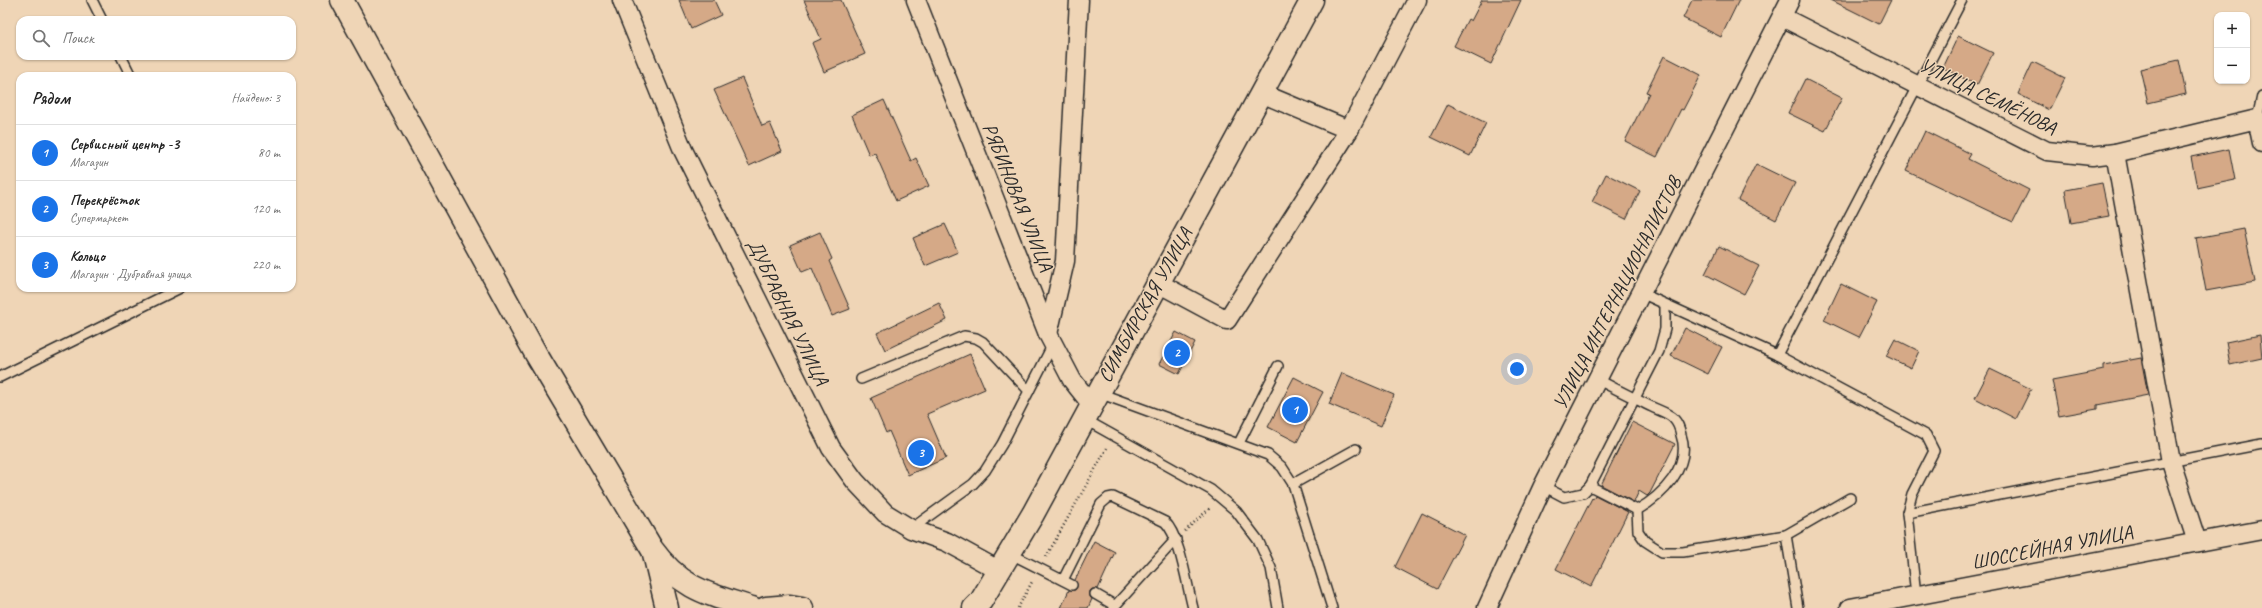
<!DOCTYPE html>
<html lang="ru">
<head>
<meta charset="utf-8">
<style>
	:root { --surface:#fff; --page:#f6f6f6; --text:#222; --muted:#767676; --line:#e0e0e0; --accent:#1a73e8 }
	body { margin:0; font-family:Caveat,sans-serif; background:var(--page); color:var(--text) }
	.controls { position:absolute; right:12px; top:12px; display:grid; overflow:hidden; border-radius:8px; box-shadow:0 1px 3px #0004 }
	.controls button { width:36px; height:36px; display:grid; place-items:center; padding:0; border:0; border-bottom:1px solid var(--line); background:var(--surface); color:var(--text); font:20px sans-serif }
	.you { position:absolute; left:1517px; top:369px; width:14px; height:14px; margin:-10px; border:3px solid #fff; border-radius:50%; background:#1a73e8; box-shadow:0 0 0 6px #1a73e833 }
	.badge { display:grid; place-items:center; width:26px; height:26px; border-radius:50%; background:var(--accent); color:#fff; font-size:13px; font-weight:700 }
	.pin { position:absolute; translate:-50% -50%; border:2px solid #fff; box-shadow:0 1px 4px #0006 }
	.list { margin:0; padding:0; list-style:none }
	h2 { display:flex; justify-content:space-between; align-items:center; height:52px; margin:0; padding:0 16px; font-size:17px }
	h2 small { font-size:13px; font-weight:400; color:var(--muted) }
	.list li { display:grid; grid-template-columns:26px 1fr auto; gap:12px; align-items:center; box-sizing:border-box; height:56px; padding:0 16px; border-top:1px solid var(--line) }
	.list b { display:block; font-size:15px; white-space:nowrap }
	.list p { margin:0; font-size:13px; white-space:nowrap; color:var(--muted) }
	.list em { font-size:13px; font-style:normal; color:var(--muted) }
	.icon { flex:none; width:22px; height:22px; fill:none; stroke:currentColor; stroke-width:2; stroke-linecap:round; stroke-linejoin:round }
	.map { position:relative; flex:none; width:2262px; height:608px; overflow:hidden }
	.search { position:absolute; background:var(--surface); box-shadow:0 1px 3px #0004; left:16px; top:16px; width:280px; height:44px; display:flex; align-items:center; gap:10px; box-sizing:border-box; padding:0 14px; border-radius:12px; color:var(--muted); font-size:15px }
	.panel { position:absolute; background:var(--surface); box-shadow:0 1px 3px #0004; left:16px; top:72px; width:280px; height:220px; border-radius:12px }
	.map>svg:first-child { display:block }
	.building { fill:#d5a987; stroke:#2b2b2b }
	.lines { fill:none; stroke-linecap:round; stroke-linejoin:round }
	.service-casing { stroke:#2b2b2b; stroke-width:12 }
	.minor-casing { stroke:#2b2b2b; stroke-width:21 }
	.tertiary-casing { stroke:#2b2b2b; stroke-width:25 }
	.secondary-casing { stroke:#2b2b2b; stroke-width:25 }
	.path { stroke:#2b2b2b; stroke-width:2.5; stroke-dasharray:1 3; stroke-linecap:butt }
	.service { stroke:#efd5b6; stroke-width:9 }
	.minor { stroke:#efd5b6; stroke-width:18 }
	.tertiary { stroke:#efd5b6; stroke-width:22 }
	.secondary { stroke:#efd5b6; stroke-width:22 }
	.labels { text-anchor:middle; dominant-baseline:central; stroke-width:3; stroke-linejoin:round; paint-order:stroke }
	.street-label { font-size:20px; fill:#2b2b2b; stroke:#efd5b6 }
</style>
</head>
<body>
<div class="map">
<svg width="2262" height="608" viewBox="0 0 2262 608">
	<rect width="100%" height="100%" fill="#efd5b6"/>
	<filter id="ink" filterUnits="userSpaceOnUse"><feTurbulence type="fractalNoise" baseFrequency=".025" numOctaves="2"/><feDisplacementMap in="SourceGraphic" scale="8" xChannelSelector="R" yChannelSelector="G"/><feConvolveMatrix kernelMatrix="1 2 1 2 8 2 1 2 1" color-interpolation-filters="sRGB"/></filter>
	<g filter="url(#ink)">
		<g class="building">
			<path d="M679,0H714L721,15L691,29Z"/>
			<path d="M804,0H841L865,54L824,72L812,43L821,39Z"/>
			<path d="M1482,0H1521L1491,64L1454,46L1468,19L1471,21Z"/>
			<path d="M1692,0H1739L1721,37L1683,18Z"/>
			<path d="M1831,0H1891L1879,24Z"/>
			<path d="M1958,36L1993,53L1977,85L1943,68Z"/>
			<path d="M1664,56L1701,75L1683,110L1681,109L1657,157L1625,141L1649,93L1646,92Z"/>
			<path d="M2179,60L2186,94L2148,103L2140,69Z"/>
			<path d="M2033,62L2065,78L2049,110L2018,94Z"/>
			<path d="M742,78L762,126L770,123L782,151L749,166L714,90Z"/>
			<path d="M1805,79L1842,98L1825,131L1788,113Z"/>
			<path d="M884,100L911,161L916,158L929,186L896,201L875,153L869,155L852,115Z"/>
			<path d="M1448,104L1486,123L1470,156L1431,137Z"/>
			<path d="M1925,131L1971,154L1968,159L2029,190L2013,222L1906,171Z"/>
			<path d="M2229,149L2235,180L2197,188L2191,157Z"/>
			<path d="M1756,164L1795,183L1776,220L1738,200Z"/>
			<path d="M1606,174L1640,191L1626,219L1592,202Z"/>
			<path d="M2102,183L2109,216L2071,223L2065,190Z"/>
			<path d="M945,224L958,252L925,266L913,238Z"/>
			<path d="M2244,229L2255,282L2206,291L2196,238Z"/>
			<path d="M820,232L832,259L829,261L850,309L832,316L812,268L802,272L790,245Z"/>
			<path d="M1719,246L1759,266L1744,294L1705,274Z"/>
			<path d="M1841,284L1877,302L1859,337L1824,320Z"/>
			<path d="M939,303L947,320L885,350L877,333Z"/>
			<path d="M1685,328L1722,347L1708,374L1671,356Z"/>
			<path d="M1176,332L1195,342L1179,374L1159,364Z"/>
			<path d="M2260,335L2262,358L2230,365L2226,342Z"/>
			<path d="M1895,339L1919,351L1911,368L1886,356Z"/>
			<path d="M970,354L985,389L927,414L946,458L908,475L889,431L886,433L871,398Z"/>
			<path d="M2141,358L2148,395L2097,405V409L2059,416L2052,380L2104,370V365Z"/>
			<path d="M1990,369L2031,389L2016,419L1975,398Z"/>
			<path d="M1342,373L1394,395L1381,426L1329,404Z"/>
			<path d="M1294,377L1323,392L1297,442L1268,427Z"/>
			<path d="M1632,422L1675,444L1650,493L1647,496L1639,491L1634,502L1601,485Z"/>
			<path d="M1595,495L1628,512L1591,587L1556,569L1592,498L1593,499Z"/>
			<path d="M1422,513L1465,535L1437,589L1395,567Z"/>
			<path d="M1094,541L1115,552L1098,589H1092L1090,591V597L1092,599L1088,608H1061L1069,590H1075L1077,587L1075,580Z"/>
		</g>
		<g class="lines">
			<defs>
				<g id="service">
					<path d="M92,0L102,20"/>
					<path d="M121,56L131,76"/>
					<path d="M2257,119L2262,96"/>
					<path d="M1641,293L1777,355L1926,435L1934,451L1912,494L1907,513L2262,444"/>
					<path d="M1777,355L1962,0"/>
					<path d="M0,377L180,288"/>
					<path d="M861,379L964,336L976,338L983,342L1029,391"/>
					<path d="M1597,379C1615,389 1634,398 1652,407C1658,410 1668,413 1673,418C1678,423 1680,429 1681,435C1692,466 1662,496 1637,510L1590,486L1659,351L1665,329V305"/>
					<path d="M1099,393L1268,455L1282,467L1293,484L1332,608"/>
					<path d="M1084,419L1211,490L1236,511L1258,540L1271,568L1278,608"/>
					<path d="M1239,443L1278,366"/>
					<path d="M1293,484L1356,449"/>
					<path d="M1543,486L1564,497L1583,493L1590,486"/>
					<path d="M1637,510L1638,531L1645,541L1662,552H1683L1786,535"/>
					<path d="M1907,513L1916,595"/>
					<path d="M911,529L973,484L985,471L1002,444L1053,344"/>
					<path d="M1009,553L1072,585"/>
					<path d="M1063,580L1101,504L1108,498L1113,497L1165,522C1180,536 1187,586 1193,608"/>
					<path d="M1095,594L1114,605"/>
					<path d="M1113,608L1176,539"/>
					<path d="M1798,608L1786,535L1850,498"/>
				</g>
				<g id="minor">
					<path d="M622,0L683,150L831,448L855,481L885,513L911,529L947,542L998,570"/>
					<path d="M916,0L1048,334L1072,380L1091,404"/>
					<path d="M1782,17L2047,151L2092,156L2115,153L2257,119L2262,143"/>
					<path d="M1261,93L1349,130"/>
					<path d="M2115,153L2171,462L2197,542"/>
					<path d="M1158,283L1227,320L1349,130L1417,0"/>
					<path d="M1048,334L1065,261L1079,0"/>
					<path d="M1487,608L1543,486L1790,0"/>
					<path d="M1850,608L2262,530"/>
				</g>
				<g id="tertiary">
					<path d="M342,0L536,354L652,549C681,589 708,594 752,608"/>
					<path d="M654,554L667,608"/>
				</g>
				<g id="secondary">
					<path d="M766,608L790,606L802,608"/>
					<path d="M974,608L981,601L1033,514L1312,0"/>
				</g>
			</defs>
			<use href="#service" class="service-casing"/>
			<use href="#minor" class="minor-casing"/>
			<use href="#tertiary" class="tertiary-casing"/>
			<use href="#secondary" class="secondary-casing"/>
			<g class="path">
				<path d="M1185,531L1211,507"/>
				<path d="M1046,557L1107,448"/>
				<path d="M1018,608L1033,580"/>
			</g>
			<use href="#service" class="service"/>
			<use href="#minor" class="minor"/>
			<use href="#tertiary" class="tertiary"/>
			<use href="#secondary" class="secondary"/>
		</g>
	</g>
	<g class="labels">
		<g class="street-label">
			<text transform="translate(1988 96) rotate(26)">УЛИЦА СЕМЁНОВА</text>
			<text transform="translate(1018 197) rotate(68)">РЯБИНОВАЯ УЛИЦА</text>
			<text transform="translate(1617 293) rotate(-63)">УЛИЦА ИНТЕРНАЦИОНАЛИСТОВ</text>
			<text transform="translate(1145 305) rotate(-61)">СИМБИРСКАЯ УЛИЦА</text>
			<text transform="translate(788 312) rotate(64)">ДУБРАВНАЯ УЛИЦА</text>
			<text transform="translate(2052 547) rotate(-11)">ШОССЕЙНАЯ УЛИЦА</text>
		</g>
	</g>
</svg>
<div class="controls">
<button>+</button>
<button>−</button>
</div>
<div class="you"></div>
<div class="pin badge" style="left:1295px;top:410px">1</div>
<div class="pin badge" style="left:1177px;top:353px">2</div>
<div class="pin badge" style="left:921px;top:453px">3</div>
<div class="search"><svg class="icon" aria-label="search" viewBox="0 0 24 24"><circle cx="10" cy="10" r="6"/><path d="M15 15l6 6"/></svg>Поиск</div>
<section class="panel">
<h2>Рядом<small>Найдено: 3</small></h2>
<ul class="list">
<li><span class="badge">1</span><div><b>Сервисный центр -3</b><p>Магазин</p></div><em>80 m</em></li>
<li><span class="badge">2</span><div><b>Перекрёсток</b><p>Супермаркет</p></div><em>120 m</em></li>
<li><span class="badge">3</span><div><b>Кольцо</b><p>Магазин · Дубравная улица</p></div><em>220 m</em></li>
</ul>
</section>
</div>
</body>
</html>
